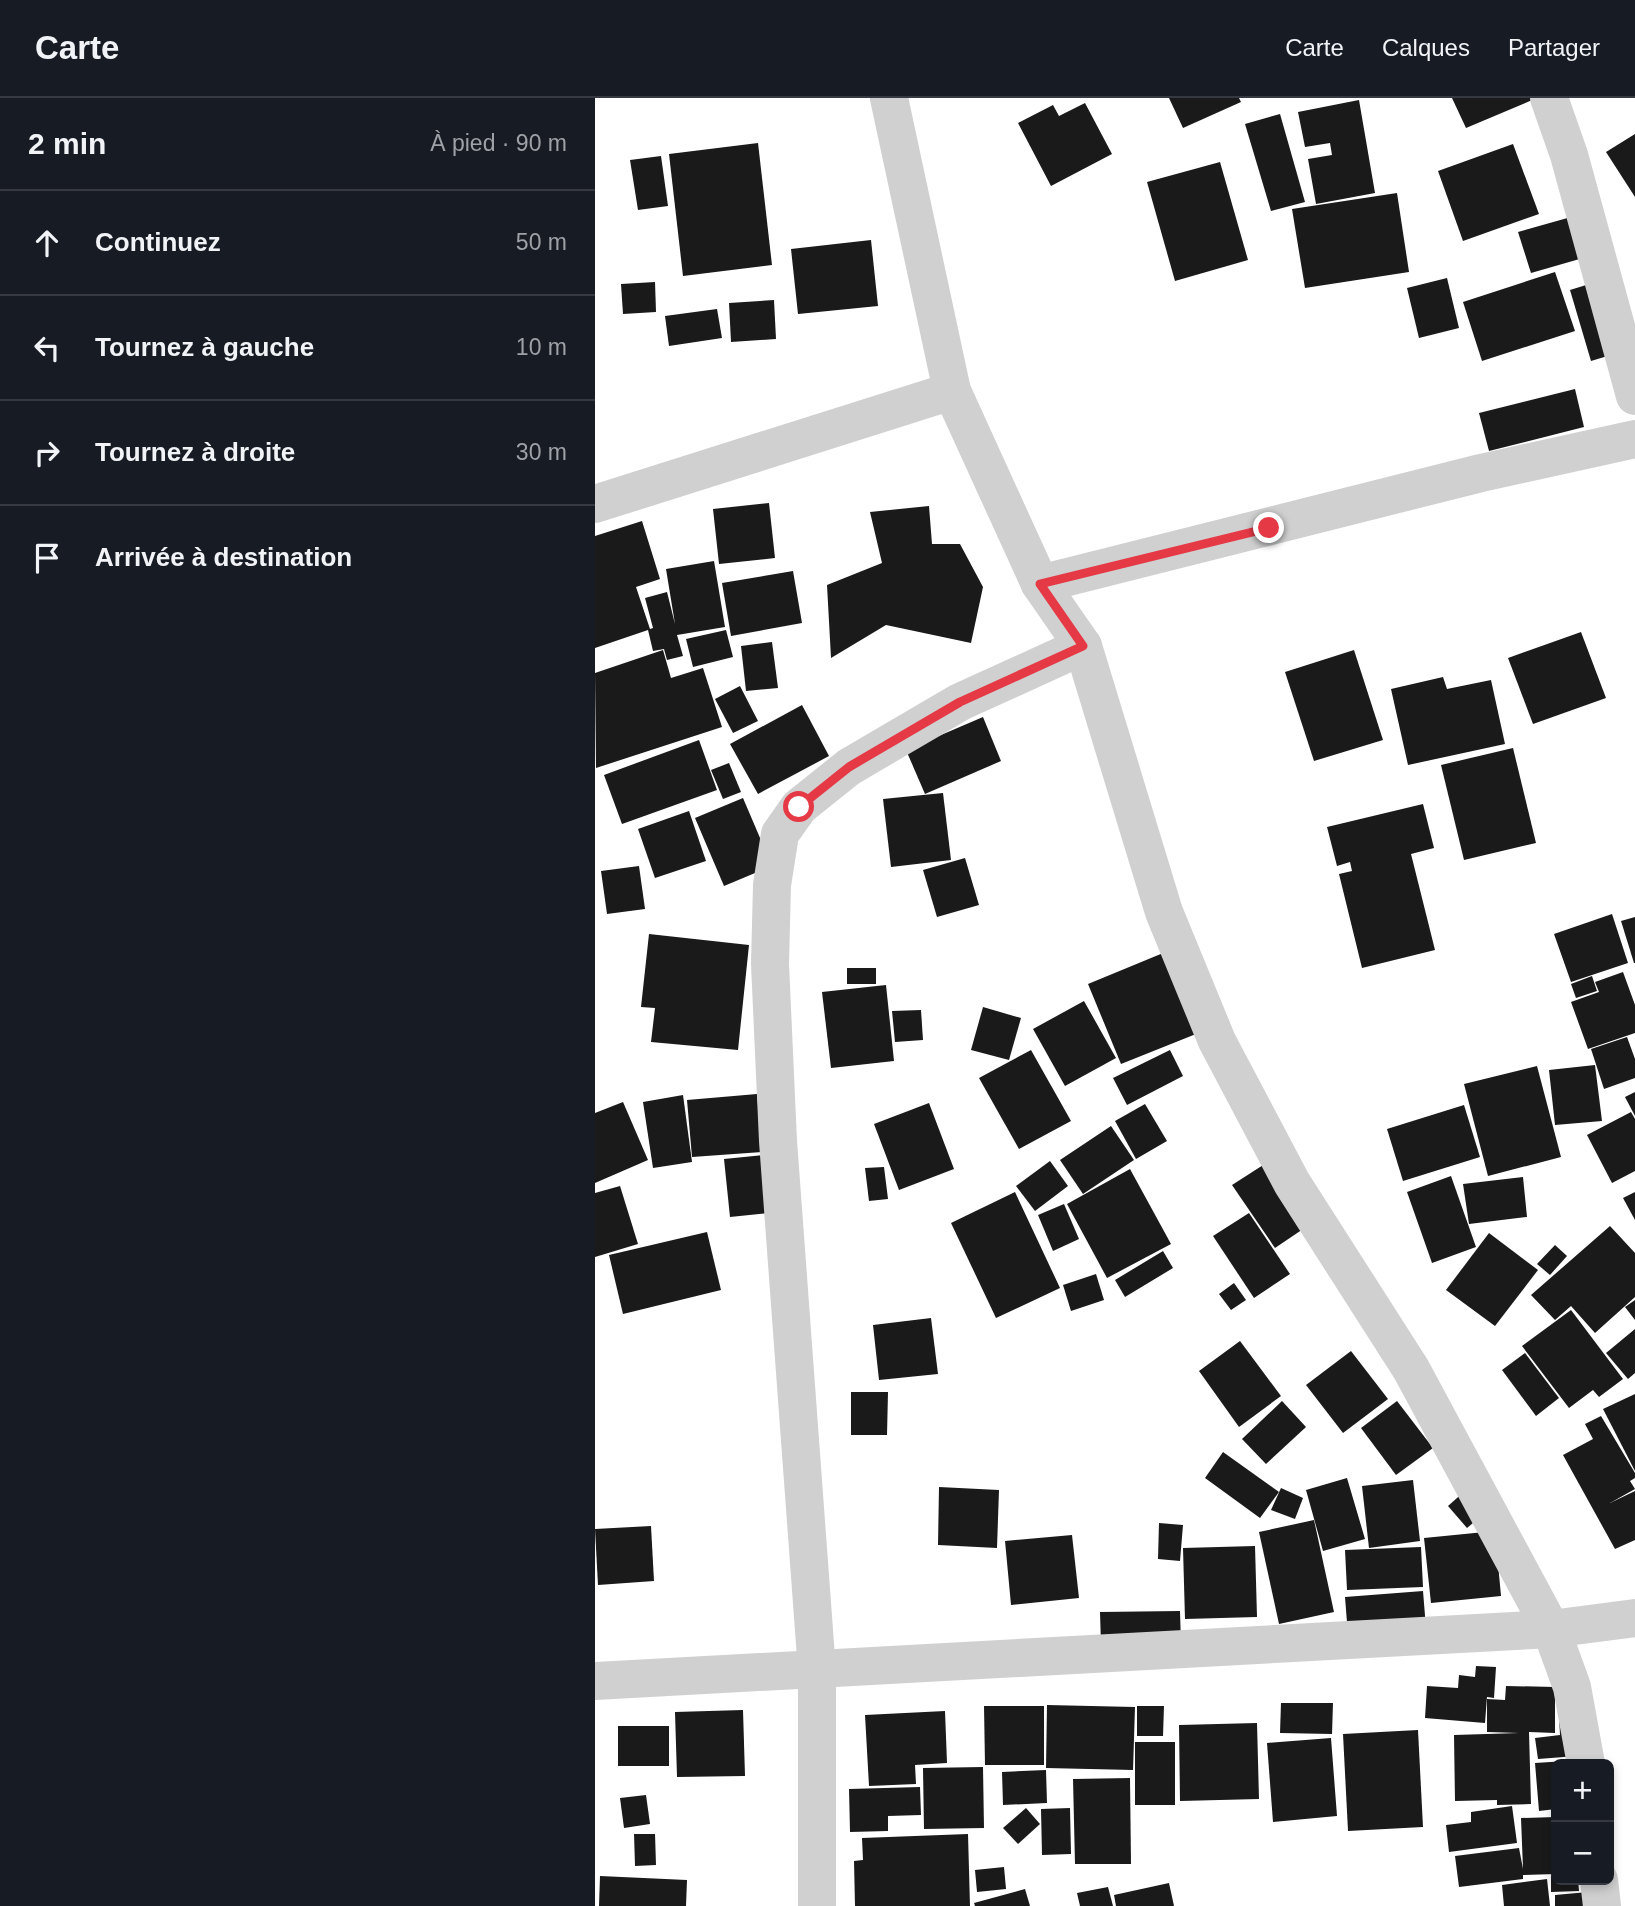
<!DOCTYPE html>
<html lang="fr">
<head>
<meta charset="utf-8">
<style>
	:root { --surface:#171b24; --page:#20242c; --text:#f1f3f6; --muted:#9ea1a6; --line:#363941 }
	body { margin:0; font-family:Helvetica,sans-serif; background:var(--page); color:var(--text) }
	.controls { position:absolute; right:21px; bottom:21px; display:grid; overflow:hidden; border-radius:10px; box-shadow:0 4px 10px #0003 }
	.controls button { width:63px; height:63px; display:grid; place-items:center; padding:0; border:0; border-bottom:2px solid var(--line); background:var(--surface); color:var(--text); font:35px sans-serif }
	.stop { position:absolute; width:21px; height:21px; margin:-16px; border:5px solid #e63946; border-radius:50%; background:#fff }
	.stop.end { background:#e63946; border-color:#fff; box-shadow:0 2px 7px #0008 }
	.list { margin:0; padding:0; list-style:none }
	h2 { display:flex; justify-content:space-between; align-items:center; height:91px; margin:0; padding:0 28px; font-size:30px }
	h2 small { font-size:23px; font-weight:400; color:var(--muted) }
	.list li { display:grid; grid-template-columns:46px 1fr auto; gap:21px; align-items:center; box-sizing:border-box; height:105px; padding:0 28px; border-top:2px solid var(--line) }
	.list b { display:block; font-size:26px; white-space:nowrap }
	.list em { font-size:23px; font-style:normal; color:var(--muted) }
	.icon { flex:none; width:38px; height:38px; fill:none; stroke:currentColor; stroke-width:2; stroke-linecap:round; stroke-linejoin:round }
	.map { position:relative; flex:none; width:1040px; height:1808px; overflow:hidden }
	header { display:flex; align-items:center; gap:42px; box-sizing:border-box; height:98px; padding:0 35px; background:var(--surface); border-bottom:2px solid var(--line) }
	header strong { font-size:33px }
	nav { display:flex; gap:38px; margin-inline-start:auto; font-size:24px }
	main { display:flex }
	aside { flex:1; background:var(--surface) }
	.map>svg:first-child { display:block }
	.building { fill:#1a1a1a }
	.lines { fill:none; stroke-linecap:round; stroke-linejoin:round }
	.street { stroke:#d0d0d0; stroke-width:38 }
	.route { stroke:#e63946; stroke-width:9 }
</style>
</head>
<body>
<header>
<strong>Carte</strong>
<nav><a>Carte</a><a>Calques</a><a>Partager</a></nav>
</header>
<main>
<aside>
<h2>2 min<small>À pied · 90 m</small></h2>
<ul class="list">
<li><svg class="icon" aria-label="ahead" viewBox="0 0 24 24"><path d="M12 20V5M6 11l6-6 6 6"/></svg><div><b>Continuez</b></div><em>50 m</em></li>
<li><svg class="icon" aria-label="left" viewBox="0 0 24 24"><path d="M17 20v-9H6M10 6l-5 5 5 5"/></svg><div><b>Tournez à gauche</b></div><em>10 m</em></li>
<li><svg class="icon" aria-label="right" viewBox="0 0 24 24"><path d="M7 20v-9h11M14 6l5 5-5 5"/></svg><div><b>Tournez à droite</b></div><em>30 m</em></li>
<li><svg class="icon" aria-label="arrive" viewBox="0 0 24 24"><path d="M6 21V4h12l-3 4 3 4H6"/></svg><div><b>Arrivée à destination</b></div></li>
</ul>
</aside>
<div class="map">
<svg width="1040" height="1808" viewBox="0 0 1040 1808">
	<rect width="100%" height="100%" fill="#fff"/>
	<g class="building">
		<path d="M574,0H644L646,4L588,30Z"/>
		<path d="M857,0H942L871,30Z"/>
		<path d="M764,2L780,95L721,106L713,61L737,57L735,45L710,49L703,14Z"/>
		<path d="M490,5L517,56L456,88L423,25L458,7L464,18Z"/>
		<path d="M685,16L710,104L676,113L650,26Z"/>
		<path d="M1040,36V99L1011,54Z"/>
		<path d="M163,45L177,167L88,178L74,56Z"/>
		<path d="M918,46L944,116L868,143L843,73Z"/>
		<path d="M66,58L73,108L43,112L35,62Z"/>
		<path d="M625,64L653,162L580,183L552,84Z"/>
		<path d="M802,95L814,174L710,190L697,111Z"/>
		<path d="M976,119L988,160L936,175L923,134Z"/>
		<path d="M276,142L283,208L203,216L196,151Z"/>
		<path d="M960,174L980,233L887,263L868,204Z"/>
		<path d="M1017,179L1039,250L996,263L975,192Z"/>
		<path d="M852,180L864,230L824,240L812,190Z"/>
		<path d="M60,184L61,214L28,216L26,186Z"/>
		<path d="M179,202L181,241L136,244L134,205Z"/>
		<path d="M122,211L127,240L74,248L70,218Z"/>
		<path d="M980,291L989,329L894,353L884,315Z"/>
		<path d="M174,405L180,460L124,466L118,411Z"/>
		<path d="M334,408L337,446H365L388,489L376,545L291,527L236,560L232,487L287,465L275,414Z"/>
		<path d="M47,423L65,481L41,489L55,531L58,530L50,500L72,494L80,526L71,471L119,463L130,529L82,537L88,558L72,562L69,551L58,553L53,532L0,550V438Z"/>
		<path d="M198,473L207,525L136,538L127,485Z"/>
		<path d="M131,532L138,559L98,569L91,541Z"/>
		<path d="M986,534L1011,600L938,626L913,560Z"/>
		<path d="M177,544L183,590L151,593L146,548Z"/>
		<path d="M68,552L76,580L108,570L127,629L1,670L0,575Z"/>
		<path d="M759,552L788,642L719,663L690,574Z"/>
		<path d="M848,579L852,591L896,582L910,646L813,667L796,591Z"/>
		<path d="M145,588L163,623L138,635L120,601Z"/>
		<path d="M207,607L234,658L163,696L135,646Z"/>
		<path d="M388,619L406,663L330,696L311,652Z"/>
		<path d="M104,642L122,692L27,726L9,677Z"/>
		<path d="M918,650L941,745L869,762L846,667Z"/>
		<path d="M134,665L146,694L128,701L116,672Z"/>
		<path d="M348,695L356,762L296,769L288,701Z"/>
		<path d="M148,700L177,768L129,788L100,720Z"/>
		<path d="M828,706L839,750L816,756L840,852L767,870L744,776L757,773L755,764L742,768L732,729Z"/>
		<path d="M94,713L111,763L60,780L43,731Z"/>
		<path d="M370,760L384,807L342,819L328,772Z"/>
		<path d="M44,768L50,811L12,816L6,773Z"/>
		<path d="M1017,816L1033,865L976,884L959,836Z"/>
		<path d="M1040,819V865H1039L1026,823Z"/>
		<path d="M54,836L154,847L143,952L56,944L60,910L46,909Z"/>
		<path d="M573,853L606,934L526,966L493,886Z"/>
		<rect x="252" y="870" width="29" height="16"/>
		<path d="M1028,874L1040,907V935L993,951L976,904L1004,894L1000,884Z"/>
		<path d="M997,878L1002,893L981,900L976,886Z"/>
		<path d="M291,887L299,963L236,970L227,894Z"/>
		<path d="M489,903L521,960L470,988L438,931Z"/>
		<path d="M388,909L426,920L414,962L376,952Z"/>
		<path d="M326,912L328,942L300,944L297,913Z"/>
		<path d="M1032,939L1040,961V980L1009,991L996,951Z"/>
		<path d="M436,952L476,1023L424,1051L384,980Z"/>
		<path d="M575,952L588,978L532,1007L518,980Z"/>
		<path d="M1000,967L1007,1023L960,1027L954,972Z"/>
		<path d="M942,968L966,1059L893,1078L869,986Z"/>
		<path d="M1040,994V1018L1030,999Z"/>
		<path d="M162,996L167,1054L97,1059L92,1002Z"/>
		<path d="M88,997L97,1064L58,1070L48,1004Z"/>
		<path d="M28,1004L53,1062L0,1085V1015Z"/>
		<path d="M334,1005L359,1071L304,1092L279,1026Z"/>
		<path d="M550,1006L572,1043L541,1061L520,1023Z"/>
		<path d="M869,1007L885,1059L808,1083L792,1031Z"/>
		<path d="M1036,1014L1040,1021V1073L1017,1085L992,1037Z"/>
		<path d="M516,1028L539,1062L488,1096L465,1062Z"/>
		<path d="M169,1057L174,1115L135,1119L129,1061Z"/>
		<path d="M676,1062L717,1125L680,1150L637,1087Z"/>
		<path d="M455,1063L473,1088L440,1113L421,1088Z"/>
		<path d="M289,1069L293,1101L274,1103L270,1070Z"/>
		<path d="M535,1071L576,1146L512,1180L472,1106Z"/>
		<path d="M856,1078L881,1149L837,1165L812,1094Z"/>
		<path d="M928,1079L932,1119L874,1126L868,1086Z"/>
		<path d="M25,1088L43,1146L0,1159V1095Z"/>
		<path d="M420,1094L465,1190L401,1220L356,1125Z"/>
		<path d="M1040,1094V1122L1028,1100Z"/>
		<path d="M469,1106L484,1141L458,1153L443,1117Z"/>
		<path d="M654,1115L695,1176L659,1200L618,1138Z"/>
		<path d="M1015,1128L1040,1155V1199L1000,1235L976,1208L960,1222L936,1197Z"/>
		<path d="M112,1134L126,1192L28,1216L14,1157Z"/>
		<path d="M894,1135L943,1172L900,1228L851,1192Z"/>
		<path d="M960,1147L972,1158L955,1177L942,1166Z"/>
		<path d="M568,1153L578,1170L530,1199L520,1182Z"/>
		<path d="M501,1176L509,1202L476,1213L468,1187Z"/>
		<path d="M639,1185L651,1202L636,1212L624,1196Z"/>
		<path d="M1040,1202V1222L1030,1209Z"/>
		<path d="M976,1212L1028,1281L1004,1299L998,1292L974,1310L927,1248Z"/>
		<path d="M336,1220L343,1276L284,1282L278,1227Z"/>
		<path d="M1040,1231V1275L1033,1281L1011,1255Z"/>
		<path d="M645,1243L686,1298L644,1329L604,1273Z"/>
		<path d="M756,1253L793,1301L748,1335L711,1287Z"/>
		<path d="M930,1255L964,1300L941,1318L907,1272Z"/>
		<path d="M256,1294H293L292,1337H256Z"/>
		<path d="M1040,1296V1373L1008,1311Z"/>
		<path d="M687,1303L711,1329L671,1366L647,1341Z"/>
		<path d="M802,1303L838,1350L801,1377L766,1330Z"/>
		<path d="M1006,1318L1040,1375V1380L1035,1383L1040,1391L1015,1405L1040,1393V1442L1020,1451L968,1357L998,1341L990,1326Z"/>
		<path d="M628,1354L684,1394L665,1420L610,1380Z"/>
		<path d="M752,1380L770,1441L728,1453L711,1392Z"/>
		<path d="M818,1382L825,1443L774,1450L767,1388Z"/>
		<path d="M344,1389L404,1392L402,1450L343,1447Z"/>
		<path d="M686,1390L708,1400L700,1421L676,1412Z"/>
		<path d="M871,1392L890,1415L872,1430L853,1408Z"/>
		<path d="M719,1422L739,1514L684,1526L664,1434Z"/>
		<path d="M564,1425L588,1427L585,1463L563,1461Z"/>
		<path d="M56,1428L59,1483L3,1487L0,1431Z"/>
		<path d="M900,1433L906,1498L836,1505L829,1440Z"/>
		<path d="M477,1437L484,1500L416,1507L410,1443Z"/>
		<path d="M660,1448L662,1519L590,1521L588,1450Z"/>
		<path d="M826,1449L828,1489L752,1492L750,1452Z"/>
		<path d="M828,1493L831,1530L753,1537L750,1499Z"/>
		<path d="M585,1513L586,1546L506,1547L505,1514Z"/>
		<path d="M881,1568L901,1569L899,1600L892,1599L890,1625L830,1620L832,1588L863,1590L864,1577L880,1579Z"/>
		<path d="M911,1588L960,1589V1635L934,1634L936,1706L902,1707V1702L860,1703L859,1637L924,1635L892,1634V1601L910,1602Z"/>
		<path d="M686,1605H738L737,1636L685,1635Z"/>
		<path d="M452,1607L540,1609L538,1672L451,1670Z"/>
		<path d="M389,1608H449V1667H390Z"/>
		<path d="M542,1608H569L568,1638H542Z"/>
		<path d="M148,1612L150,1678L82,1679L80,1614Z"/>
		<path d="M350,1613L352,1665L320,1667L321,1686L274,1688L270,1617Z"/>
		<path d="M964,1618L995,1657L943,1661L940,1640L965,1637Z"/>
		<path d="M662,1625L664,1701L585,1703L584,1627Z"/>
		<rect x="23" y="1628" width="51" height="40"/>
		<path d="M823,1632L828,1729L753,1733L748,1636Z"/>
		<path d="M736,1640L742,1718L678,1724L672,1645Z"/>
		<rect x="540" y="1644" width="40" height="63"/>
		<path d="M987,1662V1666H961V1711L944,1713L940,1665Z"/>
		<path d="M388,1669L389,1730L329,1731L328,1670Z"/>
		<path d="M451,1672L452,1705L408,1707L407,1674Z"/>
		<path d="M535,1680L536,1766H480L478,1681Z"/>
		<path d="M325,1689L326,1717L293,1718V1733L255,1734L254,1691Z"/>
		<path d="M51,1697L55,1726L29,1730L25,1700Z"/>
		<path d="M917,1708L922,1745L854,1754L851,1727L876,1724V1714Z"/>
		<path d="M431,1710L445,1726L423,1746L408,1730Z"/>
		<path d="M475,1710L476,1756L447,1757L446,1711Z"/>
		<path d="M961,1719V1776L928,1777V1781L864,1789L860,1758L924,1750L928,1771L926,1720Z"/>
		<path d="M39,1736H60L61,1767L40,1768Z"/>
		<path d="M373,1736L375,1808H260L259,1763L268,1762L267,1740Z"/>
		<path d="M409,1769L411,1791L382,1794L380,1772Z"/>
		<path d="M5,1778L92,1782L91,1808H4Z"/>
		<path d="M956,1778H961V1782H983L984,1793L956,1794Z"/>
		<path d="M952,1781L955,1808H909L907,1787Z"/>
		<path d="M574,1785L579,1808H521L519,1797Z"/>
		<path d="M513,1789L518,1808H485L482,1795Z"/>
		<path d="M430,1791L435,1808H380L379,1805Z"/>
		<path d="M1004,1793L1005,1808H960V1797Z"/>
	</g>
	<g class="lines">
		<g class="street">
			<path d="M294,0L357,293"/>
			<path d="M954,0L974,57L1040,298"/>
			<path d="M0,406L357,293L445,486L488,548L569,814L622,943L697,1085L816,1271L956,1531L977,1589L991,1666"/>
			<path d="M445,486L886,375L1040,341"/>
			<path d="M0,1583L956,1531L1040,1520"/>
			<path d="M1004,1782L1007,1808"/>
			<path d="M222,1808V1573L183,1043L175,866L177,787L185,736L204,709L254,669L365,604L488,548"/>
		</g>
	</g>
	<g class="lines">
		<path class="route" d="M204,709L254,669L365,604L488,548L445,486L674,430"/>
	</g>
</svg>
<div class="controls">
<button>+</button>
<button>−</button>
</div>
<div class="stop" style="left:204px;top:709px"></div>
<div class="stop end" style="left:674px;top:430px"></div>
</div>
</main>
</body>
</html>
